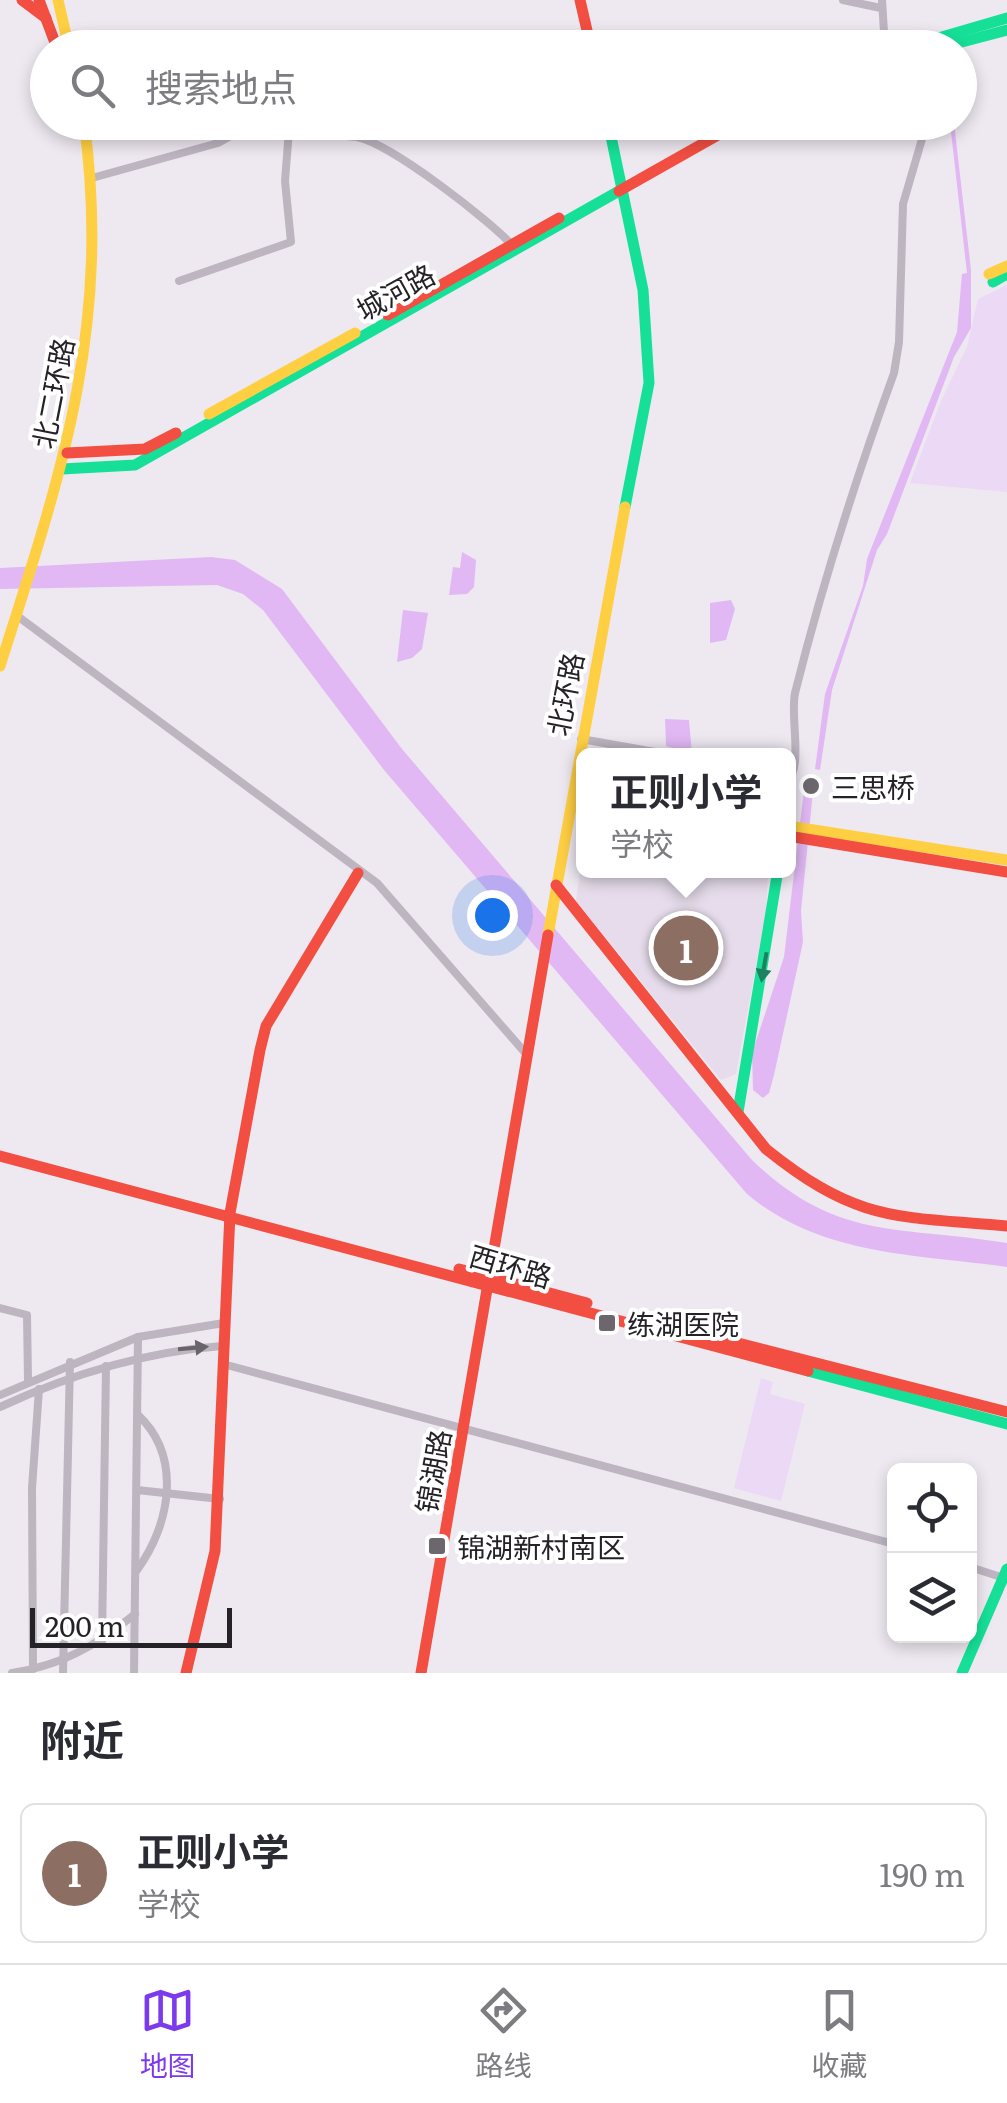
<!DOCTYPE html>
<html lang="zh">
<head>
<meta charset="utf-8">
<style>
	:root { --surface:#fff; --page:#f7f7f7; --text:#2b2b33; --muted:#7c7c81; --line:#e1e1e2; --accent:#7c3aed }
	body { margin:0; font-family:Literata,"Noto Sans SC",serif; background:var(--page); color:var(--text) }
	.controls { position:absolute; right:30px; bottom:30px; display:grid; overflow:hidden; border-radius:15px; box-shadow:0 5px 15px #0003 }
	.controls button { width:90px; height:90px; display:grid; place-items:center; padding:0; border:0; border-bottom:2px solid var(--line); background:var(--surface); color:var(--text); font:50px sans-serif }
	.scale { position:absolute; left:30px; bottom:25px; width:202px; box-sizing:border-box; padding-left:10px; border:5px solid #252227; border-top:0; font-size:28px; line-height:35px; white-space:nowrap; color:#252227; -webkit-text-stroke:8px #fff; paint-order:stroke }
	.you { position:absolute; left:492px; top:915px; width:35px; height:35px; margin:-25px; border:8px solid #fff; border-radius:50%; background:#1a73e8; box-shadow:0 0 0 15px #1a73e833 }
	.badge { display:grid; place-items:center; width:65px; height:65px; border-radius:50%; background:var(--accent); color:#fff; font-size:32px; font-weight:700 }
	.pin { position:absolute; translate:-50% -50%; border:5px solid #fff; box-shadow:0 2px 10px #0006 }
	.popup { position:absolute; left:576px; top:748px; width:220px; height:130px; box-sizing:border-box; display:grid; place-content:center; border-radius:15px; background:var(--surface); filter:drop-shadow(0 2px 8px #0005); font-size:32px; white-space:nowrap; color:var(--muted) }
	.popup b { font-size:38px; color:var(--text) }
	.popup::after { content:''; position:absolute; left:50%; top:100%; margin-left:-20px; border:20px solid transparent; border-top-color:var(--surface) }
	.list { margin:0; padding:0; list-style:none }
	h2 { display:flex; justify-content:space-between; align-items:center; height:130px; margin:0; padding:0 40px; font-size:42px }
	h2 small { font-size:32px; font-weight:400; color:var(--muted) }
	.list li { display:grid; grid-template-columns:65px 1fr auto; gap:30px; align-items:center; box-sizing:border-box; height:140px; margin:0 20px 20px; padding:0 20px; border:2px solid var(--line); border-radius:15px }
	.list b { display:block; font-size:38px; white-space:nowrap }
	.list p { margin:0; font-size:32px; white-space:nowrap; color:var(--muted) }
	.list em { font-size:32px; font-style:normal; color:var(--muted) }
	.icon { flex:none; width:55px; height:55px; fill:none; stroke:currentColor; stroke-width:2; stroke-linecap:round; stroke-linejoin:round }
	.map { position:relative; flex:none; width:1007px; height:1673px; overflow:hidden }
	.search { position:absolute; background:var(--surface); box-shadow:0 5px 15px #0003; left:30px; right:30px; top:30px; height:110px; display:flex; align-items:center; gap:25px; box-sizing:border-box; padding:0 35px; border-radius:55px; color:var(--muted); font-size:38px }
	.sheet { height:290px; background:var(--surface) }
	nav { display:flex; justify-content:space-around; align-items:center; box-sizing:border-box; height:140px; border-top:2px solid var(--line); background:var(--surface); font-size:28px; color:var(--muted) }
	nav a { display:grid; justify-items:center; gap:5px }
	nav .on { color:var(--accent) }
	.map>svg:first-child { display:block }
	.built { fill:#e6dceb }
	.green { fill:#ecd9f5 }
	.water { fill:#e1b8f4 }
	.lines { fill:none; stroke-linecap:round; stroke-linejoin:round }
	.street { stroke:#bdb5c0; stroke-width:8 }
	.fast { stroke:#16e098; stroke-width:11 }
	.slow { stroke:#ffcf43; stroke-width:11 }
	.jam { stroke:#f24e42; stroke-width:11 }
	.oneway { fill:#1e8160 }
	.oneway2 { fill:#69646c }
	.poi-dot { fill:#6b676d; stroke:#fff; stroke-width:4 }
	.labels { text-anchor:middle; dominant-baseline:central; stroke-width:8; stroke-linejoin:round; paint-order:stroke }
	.street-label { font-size:28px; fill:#252227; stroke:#fff }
	.poi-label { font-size:28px; fill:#252227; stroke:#fff; text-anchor:start }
</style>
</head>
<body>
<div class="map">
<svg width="1007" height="1673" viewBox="0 0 1007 1673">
	<rect width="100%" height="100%" fill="#eee8f0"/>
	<path class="built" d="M583,851L584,870L768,871L766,912L736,1074L721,1080L576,901Z"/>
	<g class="green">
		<path d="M1007,285V492L910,483L941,401L967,347L978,299Z"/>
		<path d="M761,1378L773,1382L770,1394L805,1404L781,1501L734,1488Z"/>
	</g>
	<g class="water">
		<path d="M950,123H954L971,270V328L954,357L887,534L877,550L832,690L820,770L815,769L825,694L863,586L867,559L957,332L962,274L967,273Z"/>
		<path d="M462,552L476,560L474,587L467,594L449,595L453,567L460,568Z"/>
		<path d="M211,557L235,560L282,589L402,749L752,1160C838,1242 898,1225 1007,1243V1267C915,1254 821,1256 747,1194L384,770L263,610L243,594L217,585L0,589V568Z"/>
		<path d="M731,600L735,609L726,640L710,643V603Z"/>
		<path d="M403,610L428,613L422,649L412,658L397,662Z"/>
		<path d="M665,719L689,720L692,754L666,746Z"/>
		<path d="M804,790L813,791L801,911L803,942L774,1075L769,1093L763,1098L753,1090L752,1053L784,957Z"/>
	</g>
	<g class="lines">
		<g class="street">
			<path d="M843,0L881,8"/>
			<path d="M882,0L885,48"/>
			<path d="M92,178L218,143L247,127L357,137C391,144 490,220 515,248"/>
			<path d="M179,281L291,242L285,181L289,130"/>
			<path d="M16,615L377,883L528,1056"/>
			<path d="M581,739L678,756"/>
			<path d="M788,781C803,764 790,717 795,693C822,585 856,478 894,373L899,342L903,204L927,122"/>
			<path d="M0,1308L27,1315L28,1380"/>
			<path d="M223,1364L894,1544"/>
			<path d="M0,1395L138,1337L224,1323"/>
			<path d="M0,1407C71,1374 143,1352 222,1346"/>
			<path d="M137,1490L220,1499"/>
			<path d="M970,1567L1004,1578"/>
			<path d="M137,1570C171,1524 182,1456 138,1415"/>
			<path d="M102,1641L106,1366"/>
			<path d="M33,1669L32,1488L39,1389"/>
			<path d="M12,1673C62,1665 96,1646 135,1614"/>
			<path d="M63,1673L70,1362"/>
			<path d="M134,1673L138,1337"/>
		</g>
		<g class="fast">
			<path d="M904,48L1007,18"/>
			<path d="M939,48L1007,30"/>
			<path d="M608,122L643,290L649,383L625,507"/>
			<path d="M993,282L1007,274"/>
			<path d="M62,469L135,465L619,191"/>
			<path d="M738,1112L778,870"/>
			<path d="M808,1371L1007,1424"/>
			<path d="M962,1673L1007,1569"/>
		</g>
		<g class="slow">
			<path d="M58,0L69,48"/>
			<path d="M989,274L1007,266"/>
			<path d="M209,414L355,333"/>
			<path d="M0,666C61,475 112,326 84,122"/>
			<path d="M788,826L1007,860"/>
			<path d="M548,935L625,507"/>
		</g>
		<g class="jam">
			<path d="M22,0L46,18"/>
			<path d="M39,0L57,48"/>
			<path d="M580,0L591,48"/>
			<path d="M619,191L741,122"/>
			<path d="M388,315L559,218"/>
			<path d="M67,453L145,449L176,433"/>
			<path d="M788,836L1007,872"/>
			<path d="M556,885L766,1149C858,1223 896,1216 1007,1226"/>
			<path d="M0,1156L808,1371"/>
			<path d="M459,1269L587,1303"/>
			<path d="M691,1331L1007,1412"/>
			<path d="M186,1673L215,1551L230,1213L260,1050L266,1026L358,873"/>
			<path d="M421,1673L548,935"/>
		</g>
	</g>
	<defs><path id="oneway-solid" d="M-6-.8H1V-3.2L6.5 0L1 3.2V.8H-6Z" transform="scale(2.5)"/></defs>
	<use class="oneway" href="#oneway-solid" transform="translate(764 967) rotate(100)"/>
	<use class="oneway2" href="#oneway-solid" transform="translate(193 1348) rotate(-5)"/>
	<g class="poi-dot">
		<circle cx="811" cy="786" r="10"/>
		<rect x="597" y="1313" width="20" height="20" rx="5"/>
		<rect x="427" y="1536" width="20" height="20" rx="5"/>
	</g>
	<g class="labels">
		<g class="street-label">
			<text transform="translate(395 291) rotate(-29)">城河路</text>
			<text transform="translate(52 393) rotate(-79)">北二环路</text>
			<text transform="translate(564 694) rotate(-79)">北环路</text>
			<text transform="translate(511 1265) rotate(16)">西环路</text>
			<text transform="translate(432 1471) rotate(-80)">锦湖路</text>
		</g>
		<g class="poi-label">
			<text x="831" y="786">三思桥</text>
			<text x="627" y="1323">练湖医院</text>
			<text x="457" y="1546">锦湖新村南区</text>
		</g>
	</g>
</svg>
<div class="controls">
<button><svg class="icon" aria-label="locate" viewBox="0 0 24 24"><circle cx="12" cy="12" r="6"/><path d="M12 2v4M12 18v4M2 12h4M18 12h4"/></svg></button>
<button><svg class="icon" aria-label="layers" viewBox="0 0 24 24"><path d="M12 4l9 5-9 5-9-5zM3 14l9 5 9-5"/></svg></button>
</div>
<div class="scale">200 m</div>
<div class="you"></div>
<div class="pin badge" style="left:686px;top:948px;background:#8d6e63">1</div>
<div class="popup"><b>正则小学</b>学校</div>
<div class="search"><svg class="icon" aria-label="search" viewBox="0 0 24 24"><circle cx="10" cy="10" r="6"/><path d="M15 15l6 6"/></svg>搜索地点</div>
</div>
<section class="sheet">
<h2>附近<small></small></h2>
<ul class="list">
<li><span class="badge" style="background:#8d6e63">1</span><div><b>正则小学</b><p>学校</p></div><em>190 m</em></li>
</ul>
</section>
<nav>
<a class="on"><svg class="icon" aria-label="map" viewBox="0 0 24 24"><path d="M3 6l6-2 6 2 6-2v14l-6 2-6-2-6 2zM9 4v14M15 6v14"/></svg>地图</a>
<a><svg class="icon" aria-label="directions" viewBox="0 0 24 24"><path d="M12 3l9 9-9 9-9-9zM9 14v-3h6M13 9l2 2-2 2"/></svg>路线</a>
<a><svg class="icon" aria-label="saved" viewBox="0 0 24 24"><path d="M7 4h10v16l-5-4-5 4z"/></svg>收藏</a>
</nav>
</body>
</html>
